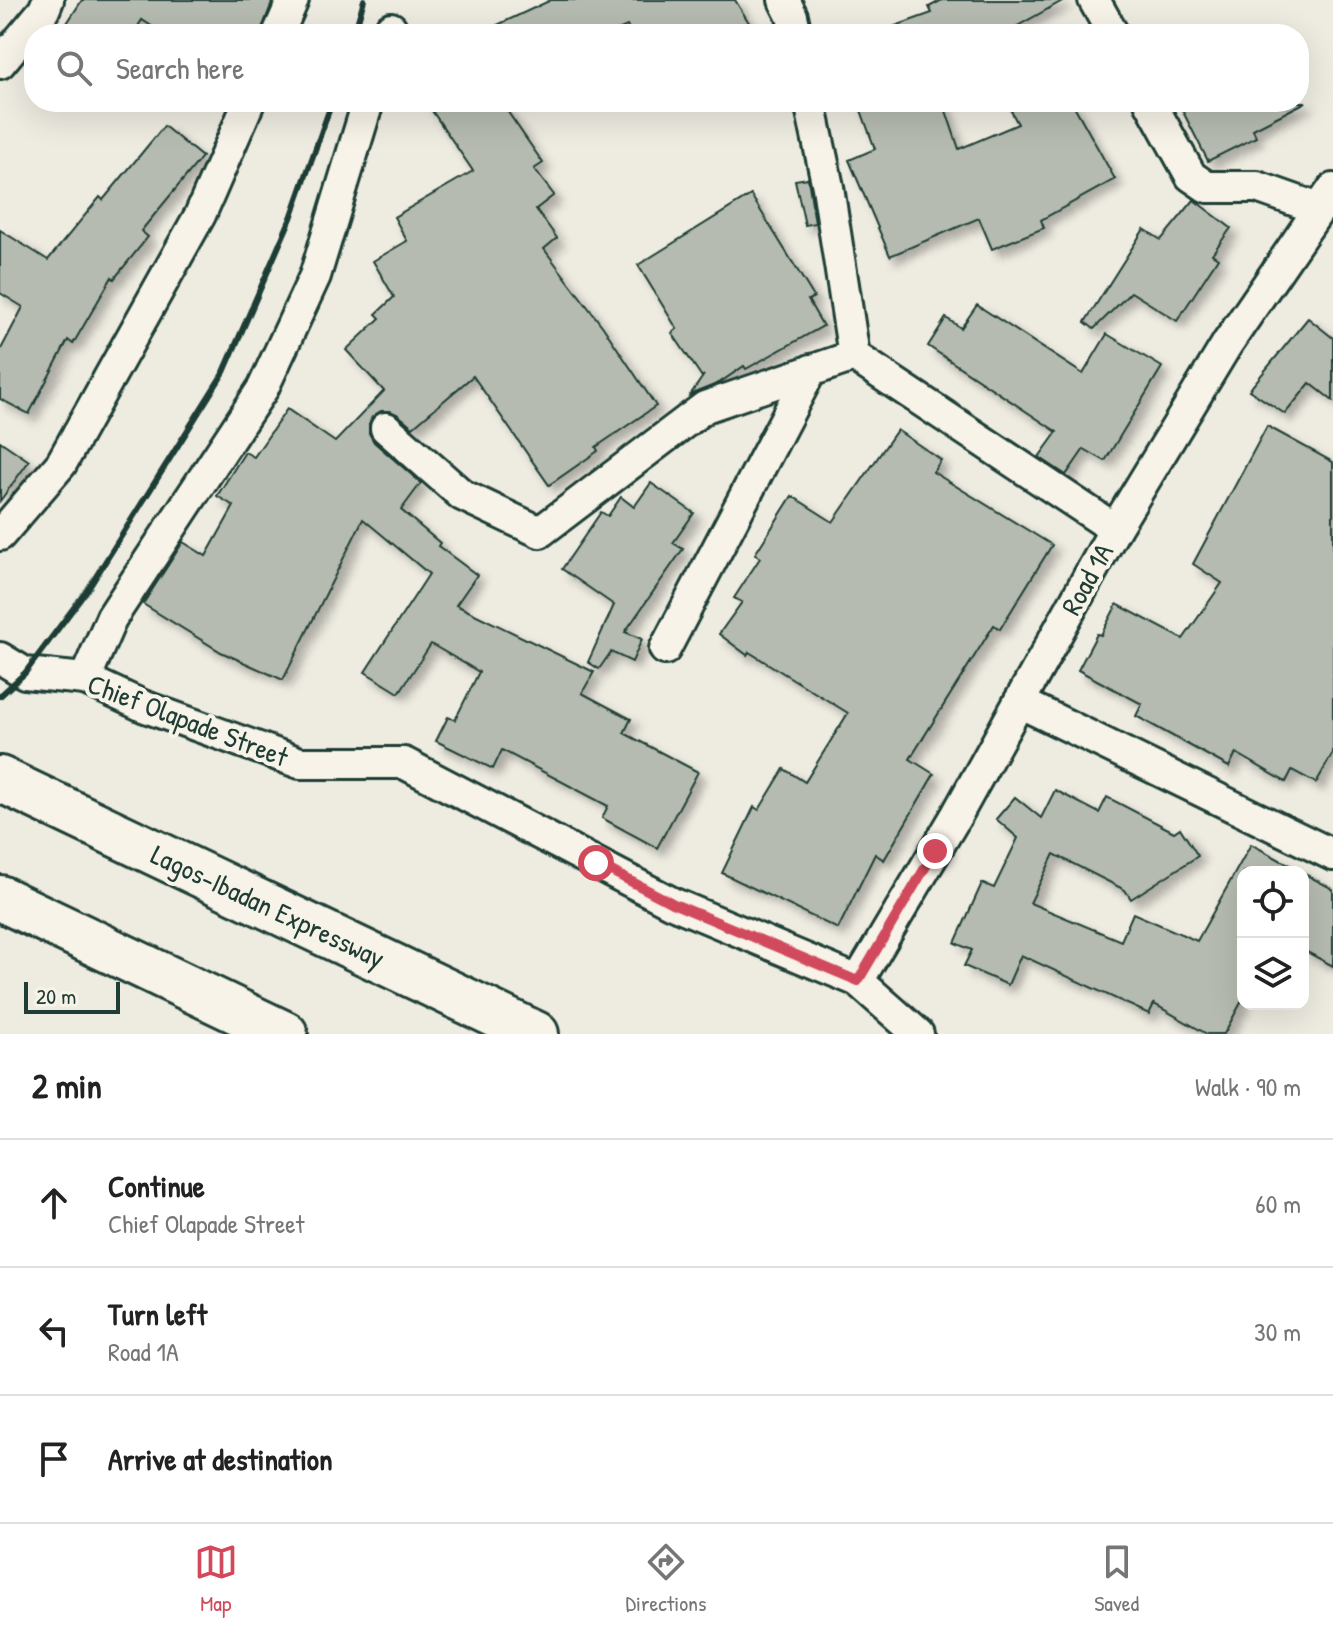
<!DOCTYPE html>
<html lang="en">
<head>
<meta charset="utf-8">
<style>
	:root { --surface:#fff; --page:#f2f2f2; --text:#222; --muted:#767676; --line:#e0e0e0; --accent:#d1495b }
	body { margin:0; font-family:"Patrick Hand",sans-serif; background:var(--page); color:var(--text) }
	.controls { position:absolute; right:24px; bottom:24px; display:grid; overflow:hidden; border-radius:16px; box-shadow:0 8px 32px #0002 }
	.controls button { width:72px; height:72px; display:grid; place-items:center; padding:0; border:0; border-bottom:2px solid var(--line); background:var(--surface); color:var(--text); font:40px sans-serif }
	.scale { position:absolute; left:24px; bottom:20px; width:96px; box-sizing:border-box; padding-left:8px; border:4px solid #1f3d34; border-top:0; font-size:22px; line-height:28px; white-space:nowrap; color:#1f3d34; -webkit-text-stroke:6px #f7f3e8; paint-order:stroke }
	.stop { position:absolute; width:24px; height:24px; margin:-18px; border:6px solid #d1495b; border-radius:50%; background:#fff }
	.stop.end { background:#d1495b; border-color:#fff; box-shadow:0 2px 8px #0008 }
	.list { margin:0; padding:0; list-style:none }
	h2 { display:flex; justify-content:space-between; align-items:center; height:104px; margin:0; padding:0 32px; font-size:34px }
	h2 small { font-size:26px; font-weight:400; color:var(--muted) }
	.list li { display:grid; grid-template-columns:52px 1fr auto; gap:24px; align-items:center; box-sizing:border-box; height:128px; padding:0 32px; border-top:2px solid var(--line) }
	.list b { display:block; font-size:30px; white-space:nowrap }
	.list p { margin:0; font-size:26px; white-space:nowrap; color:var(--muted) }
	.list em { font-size:26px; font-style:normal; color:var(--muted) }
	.icon { flex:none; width:44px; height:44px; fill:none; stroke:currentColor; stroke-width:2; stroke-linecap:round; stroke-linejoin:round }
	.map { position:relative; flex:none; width:1333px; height:1034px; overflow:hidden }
	.search { position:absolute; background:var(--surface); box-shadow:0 8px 32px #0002; left:24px; right:24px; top:24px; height:88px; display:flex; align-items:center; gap:20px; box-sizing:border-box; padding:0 28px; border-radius:32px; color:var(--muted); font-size:30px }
	.sheet { height:488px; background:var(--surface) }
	nav { display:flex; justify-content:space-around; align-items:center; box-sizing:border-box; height:112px; border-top:2px solid var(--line); background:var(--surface); font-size:22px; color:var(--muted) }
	nav a { display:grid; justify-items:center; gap:4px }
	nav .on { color:var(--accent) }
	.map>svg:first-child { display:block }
	.building { fill:#b5bbb0; stroke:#1f3d34; stroke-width:2; filter:url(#shadow) }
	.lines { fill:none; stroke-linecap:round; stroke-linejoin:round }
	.street-casing { stroke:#1f3d34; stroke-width:36 }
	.highway-casing { stroke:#1f3d34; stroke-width:50 }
	.street { stroke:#f7f3e8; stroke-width:30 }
	.highway { stroke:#f7f3e8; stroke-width:44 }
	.rail { stroke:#1f3d34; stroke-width:6 }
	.route { stroke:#d1495b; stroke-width:10 }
	.labels { text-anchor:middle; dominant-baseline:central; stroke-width:8; stroke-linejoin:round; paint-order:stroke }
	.street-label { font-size:28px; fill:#1f3d34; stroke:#f7f3e8 }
</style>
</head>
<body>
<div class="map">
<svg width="1333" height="1034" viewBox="0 0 1333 1034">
	<defs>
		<filter id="shadow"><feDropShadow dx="7" dy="7" stdDeviation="4" flood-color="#0004"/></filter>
	</defs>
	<rect width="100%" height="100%" fill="#eeece1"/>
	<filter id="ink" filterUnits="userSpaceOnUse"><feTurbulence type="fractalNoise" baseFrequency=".0125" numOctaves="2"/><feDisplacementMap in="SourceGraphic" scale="16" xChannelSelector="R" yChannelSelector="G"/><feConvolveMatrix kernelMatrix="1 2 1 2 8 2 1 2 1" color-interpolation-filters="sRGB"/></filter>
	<g filter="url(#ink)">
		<g class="building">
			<path d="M82,0H273L260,34H164L142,20L133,34H60Z"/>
			<path d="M551,0H735L756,34H632L627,26L609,34H478Z"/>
			<path d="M942,0H1064L1003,34H884V30L932,13L929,7Z"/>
			<path d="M426,102H501L543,163L534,169L554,195L536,209L557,238L544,249L603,327L656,406L596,447L598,451L549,485L473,376L413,427L397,414L390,411H381L372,417L369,424V433L374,442L421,483L401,510L440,543L438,546L477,575L456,605L594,672L582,693L631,719L624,733L698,772L657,848L602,818L608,806L502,750L493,769L436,741L448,717L455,720L479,672L431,644L399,693L365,672L429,574L363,519L283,680L221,652L143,604L183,542L206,556L234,506L217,496L245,452L254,457L287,409L335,442L384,391L346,350L380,318L376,314L394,297L373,261L407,241L394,217L473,171Z"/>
			<path d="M858,102H943L959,149L1018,124L1011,111L1026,102H1072L1115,179L1041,220L1044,228L992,249L979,218L890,256L849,160L875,149Z"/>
			<path d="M1178,102H1306L1253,129L1256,137L1208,161Z"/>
			<path d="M164,126L202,157L141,231L148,237L114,279L112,277L73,344L68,340L29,414L0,399V351L23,307L0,293V230L48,260L100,197L103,200Z"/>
			<path d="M808,178L815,223L805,225L795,180Z"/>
			<path d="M751,195L814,297L808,300L823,326L746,369L744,366L719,383L690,395L704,375L702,377L672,333L677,329L638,265Z"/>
			<path d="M1194,200L1231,228L1212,254L1218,258L1177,321L1131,292L1094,329L1085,322L1144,229L1161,240Z"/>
			<path d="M977,305L1083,374L1107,334L1162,367L1105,461L1084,449L1066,475L1039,457L1057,432L928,346L946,318L961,328Z"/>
			<path d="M1308,318L1333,338V401L1310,383L1285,414L1249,390Z"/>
			<path d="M1267,426L1333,462V753L1316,783L1292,770L1286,782L1236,753L1229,767L1136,716L1142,704L1078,670L1097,634L1101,635L1117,604L1183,639L1222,583L1193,564Z"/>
			<path d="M897,430L941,460L933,472L1052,545L1000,629L994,625L910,759L934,774L884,860L875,854L838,929L722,873L754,807L759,810L784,769L805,782L848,713L749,652L747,655L719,634L742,602L734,598L760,558L755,554L792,496L833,522Z"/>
			<path d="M0,441L29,461L0,501Z"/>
			<path d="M651,483L694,513L673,543L683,549L625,632L642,639L632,662L611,652L599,669L588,662L614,605L562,569L601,512L608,516L621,497L634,507Z"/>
			<path d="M1055,790L1099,813L1107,797L1174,832L1180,828L1198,856L1131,899L1125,890L1054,854L1030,903L1121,941L1133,913L1197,941L1251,844L1302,872H1243V999L1224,1034H1207L1154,1004L1149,1014L1021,955L1008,985L964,966L972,950L955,943L982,883L994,888L1018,838L996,819L1015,797L1041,818Z"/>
			<path d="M1303,873L1333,889V966L1303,950Z"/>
		</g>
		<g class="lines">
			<defs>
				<g id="street">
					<path d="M784,0L792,16L796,34"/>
					<path d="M1094,0L1113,34"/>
					<path d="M278,34L293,0"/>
					<path d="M390,34L391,28"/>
					<path d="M0,63L44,10L48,0"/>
					<path d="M810,102L828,187L854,356L1115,529"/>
					<path d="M1150,102L1191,176L1207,187H1257L1319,209"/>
					<path d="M386,428L462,495L540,532L705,407L854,356"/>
					<path d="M0,535L61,464L200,215L249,102"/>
					<path d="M665,649L811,370"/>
					<path d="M0,658L25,673L85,679L143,706L300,763H404L672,903L858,981L918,1034"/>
					<path d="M85,679L112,617L263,388L315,276L368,102"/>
					<path d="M1019,702L1333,855"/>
					<path d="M858,981L955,818L1115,529L1227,344L1333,189"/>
				</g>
				<g id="highway">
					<path d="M0,779L536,1034"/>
					<path d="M0,898L285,1034"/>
				</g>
			</defs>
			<use href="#street" class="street-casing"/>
			<use href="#highway" class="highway-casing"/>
			<use href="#street" class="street"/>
			<use href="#highway" class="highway"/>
			<g class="rail">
				<path d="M354,34L364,0"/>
				<path d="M0,696L25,673L90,586L224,372L291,218L332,102"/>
			</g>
		</g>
	</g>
	<g class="lines" filter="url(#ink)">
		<path class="route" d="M596,863L672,903L858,981L935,851"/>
	</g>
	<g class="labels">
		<g class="street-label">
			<text transform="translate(1087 579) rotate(-61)">Road 1A</text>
			<text transform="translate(188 720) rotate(21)">Chief Olapade Street</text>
			<text transform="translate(268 906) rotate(25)">Lagos-Ibadan Expressway</text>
		</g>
	</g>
</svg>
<div class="controls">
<button><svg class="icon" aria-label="locate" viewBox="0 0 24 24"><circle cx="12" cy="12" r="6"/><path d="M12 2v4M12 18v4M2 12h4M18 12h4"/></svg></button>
<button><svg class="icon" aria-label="layers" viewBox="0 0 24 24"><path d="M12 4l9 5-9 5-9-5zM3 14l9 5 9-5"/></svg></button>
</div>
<div class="scale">20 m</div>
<div class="stop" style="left:596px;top:863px"></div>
<div class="stop end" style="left:935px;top:851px"></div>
<div class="search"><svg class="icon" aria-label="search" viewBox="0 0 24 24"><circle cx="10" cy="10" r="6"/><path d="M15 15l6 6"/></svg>Search here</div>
</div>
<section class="sheet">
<h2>2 min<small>Walk · 90 m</small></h2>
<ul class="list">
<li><svg class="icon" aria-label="ahead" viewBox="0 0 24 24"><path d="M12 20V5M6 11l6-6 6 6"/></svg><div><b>Continue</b><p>Chief Olapade Street</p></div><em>60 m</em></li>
<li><svg class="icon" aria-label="left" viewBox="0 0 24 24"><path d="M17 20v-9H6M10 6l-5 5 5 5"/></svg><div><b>Turn left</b><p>Road 1A</p></div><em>30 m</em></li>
<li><svg class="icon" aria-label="arrive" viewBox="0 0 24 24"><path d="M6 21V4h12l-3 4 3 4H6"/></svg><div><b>Arrive at destination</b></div></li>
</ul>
</section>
<nav>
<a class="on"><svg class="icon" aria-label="map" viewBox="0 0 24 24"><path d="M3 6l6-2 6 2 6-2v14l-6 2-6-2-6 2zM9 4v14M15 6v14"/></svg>Map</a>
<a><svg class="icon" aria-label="directions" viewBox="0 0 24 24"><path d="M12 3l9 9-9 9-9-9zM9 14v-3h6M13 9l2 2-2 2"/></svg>Directions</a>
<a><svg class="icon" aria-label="saved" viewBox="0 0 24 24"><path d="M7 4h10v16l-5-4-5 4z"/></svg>Saved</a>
</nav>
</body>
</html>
